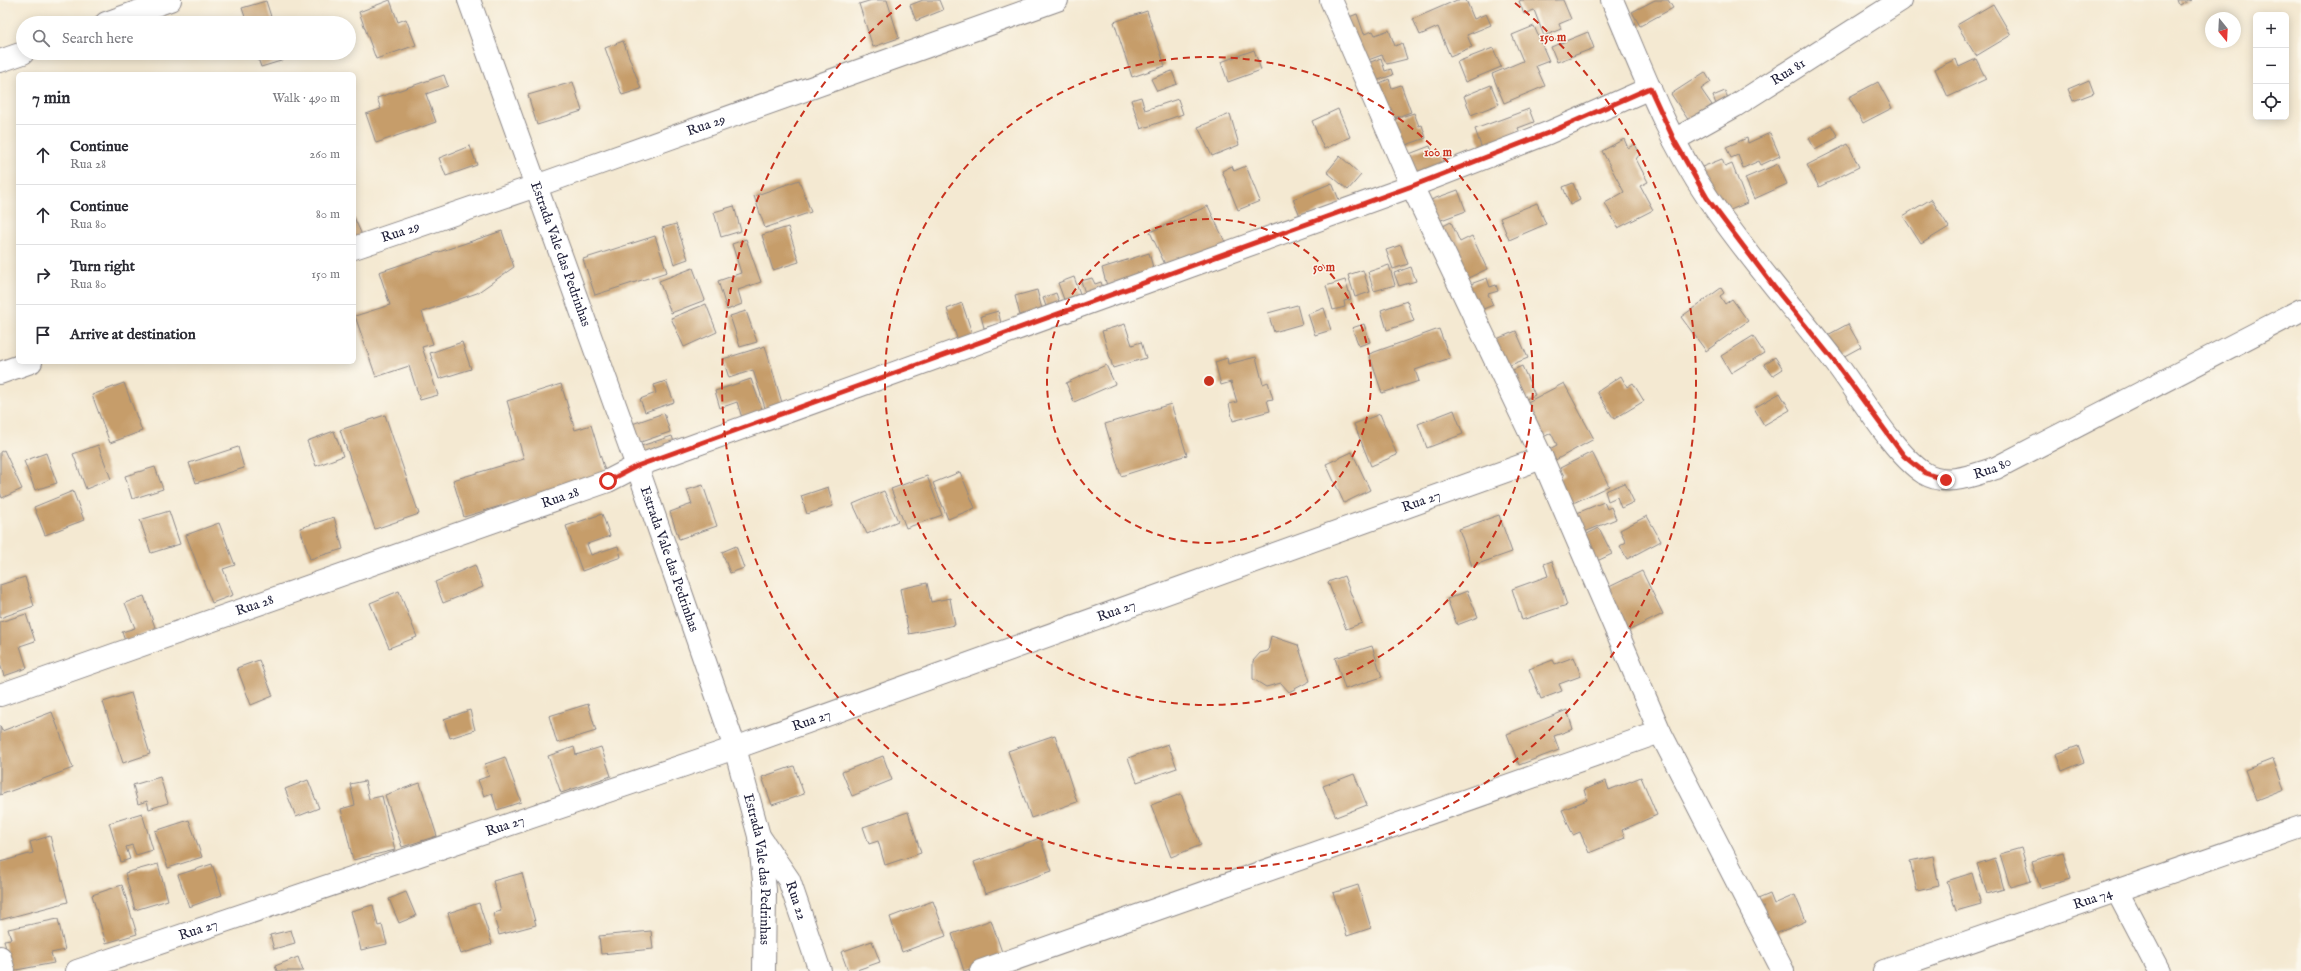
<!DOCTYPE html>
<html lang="en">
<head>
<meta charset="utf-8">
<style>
	:root { --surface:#fff; --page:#f2f2f3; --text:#2b2b33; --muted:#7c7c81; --line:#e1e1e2 }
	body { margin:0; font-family:"IM FELL English",serif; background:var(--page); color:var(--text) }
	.controls { position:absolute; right:12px; top:12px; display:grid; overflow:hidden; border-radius:6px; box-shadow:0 2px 10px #0003 }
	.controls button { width:36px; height:36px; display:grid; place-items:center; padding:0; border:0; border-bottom:1px solid var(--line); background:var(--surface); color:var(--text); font:20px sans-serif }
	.compass { position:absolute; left:2205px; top:12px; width:36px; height:36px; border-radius:50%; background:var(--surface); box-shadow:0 2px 10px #0003; rotate:162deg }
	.stop { position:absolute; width:12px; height:12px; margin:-9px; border:3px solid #d93025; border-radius:50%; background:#fff }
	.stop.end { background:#d93025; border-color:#fff; box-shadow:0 1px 4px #0008 }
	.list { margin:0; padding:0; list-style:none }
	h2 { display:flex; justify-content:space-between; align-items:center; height:52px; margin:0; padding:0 16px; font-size:17px }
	h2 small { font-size:13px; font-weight:400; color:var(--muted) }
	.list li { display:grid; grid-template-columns:26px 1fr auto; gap:12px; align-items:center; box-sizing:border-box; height:60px; padding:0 16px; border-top:1px solid var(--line) }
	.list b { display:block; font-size:15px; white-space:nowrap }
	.list p { margin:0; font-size:13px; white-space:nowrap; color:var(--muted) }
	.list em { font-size:13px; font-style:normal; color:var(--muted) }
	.icon { flex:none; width:22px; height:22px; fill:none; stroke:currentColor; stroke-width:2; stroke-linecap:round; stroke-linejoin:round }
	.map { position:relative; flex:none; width:2301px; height:971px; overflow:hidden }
	.search { position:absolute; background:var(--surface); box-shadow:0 2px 10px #0003; left:16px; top:16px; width:340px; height:44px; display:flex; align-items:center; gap:10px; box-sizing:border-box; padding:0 14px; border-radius:22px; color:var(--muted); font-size:15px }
	.panel { position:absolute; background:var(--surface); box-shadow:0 2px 10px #0003; left:16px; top:72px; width:340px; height:292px; border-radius:6px }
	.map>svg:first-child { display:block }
	.building { fill:#c69d6b }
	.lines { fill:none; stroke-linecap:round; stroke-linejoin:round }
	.minor-casing { stroke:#8b8686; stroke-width:24 }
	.major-casing { stroke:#8b8686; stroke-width:24 }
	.minor { stroke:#fff; stroke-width:22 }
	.major { stroke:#fff; stroke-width:22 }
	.route { stroke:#d93025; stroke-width:5 }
	.ring { fill:none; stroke:#c8321e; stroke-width:2; stroke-dasharray:7 5 }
	.labels { text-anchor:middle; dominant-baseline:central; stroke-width:3; stroke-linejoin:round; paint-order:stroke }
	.street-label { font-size:14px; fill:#22223b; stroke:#fbf7ec }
	.centre { fill:#c8321e; stroke:#fbf7ec; stroke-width:2 }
	.ring-label { font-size:12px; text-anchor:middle; font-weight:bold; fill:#c8321e; stroke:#fbf7ec; stroke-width:3; stroke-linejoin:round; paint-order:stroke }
</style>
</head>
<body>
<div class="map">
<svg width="2301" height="971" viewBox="0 0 2301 971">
	<rect width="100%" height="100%" fill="#fbf7ec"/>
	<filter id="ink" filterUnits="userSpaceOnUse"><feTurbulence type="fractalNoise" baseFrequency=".025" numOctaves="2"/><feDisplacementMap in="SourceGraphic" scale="8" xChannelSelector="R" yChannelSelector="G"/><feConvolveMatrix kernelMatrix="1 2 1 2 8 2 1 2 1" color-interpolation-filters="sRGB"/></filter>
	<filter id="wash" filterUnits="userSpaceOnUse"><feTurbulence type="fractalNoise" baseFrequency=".012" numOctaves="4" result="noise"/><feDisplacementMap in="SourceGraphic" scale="16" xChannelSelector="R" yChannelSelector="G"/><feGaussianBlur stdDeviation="0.9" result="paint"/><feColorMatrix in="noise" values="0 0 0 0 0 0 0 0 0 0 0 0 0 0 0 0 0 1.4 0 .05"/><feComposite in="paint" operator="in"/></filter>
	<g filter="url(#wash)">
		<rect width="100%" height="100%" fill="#f4e9d2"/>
		<g id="blocks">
			<g class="building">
				<path d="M390,0L398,22L406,19L416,45L376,59L359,12Z"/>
				<path d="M872,0H887L899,38L873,47L859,4Z"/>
				<path d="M923,0H939L943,10L916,21L910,5Z"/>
				<path d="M1457,0H1466L1474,19L1486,14L1491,25L1467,35L1472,47L1450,56L1438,27L1420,35L1413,19Z"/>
				<path d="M1522,0H1563L1571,19L1559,24L1561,29L1544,36L1534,10L1524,14L1519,1Z"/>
				<path d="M1655,0H1668L1673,8L1640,26L1632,12Z"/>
				<path d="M2177,0H2192L2179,5Z"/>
				<path d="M266,1L273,23H247L242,8Z"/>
				<path d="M1993,4L2011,35L1976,56L1957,25Z"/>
				<path d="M1147,11L1165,66L1132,77L1114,22Z"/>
				<path d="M1357,14L1364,34L1373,31L1375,35L1389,30L1395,46L1402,43L1407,59L1387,64L1382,55L1360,63L1344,19Z"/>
				<path d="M1534,26L1549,61L1536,66L1545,86L1504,103L1492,74L1523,61L1512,35Z"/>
				<path d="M1588,32L1594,48L1557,62L1551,47Z"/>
				<path d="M623,41L641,89L622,95L605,48Z"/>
				<path d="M1493,48L1501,67L1465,82L1457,62Z"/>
				<path d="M1254,50L1261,70L1228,82L1221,62Z"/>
				<path d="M256,53H282L284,60L261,67Z"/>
				<path d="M1381,58L1385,71L1391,69L1393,75L1370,83L1363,65Z"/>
				<path d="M1956,59L1959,67L1976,59L1986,79L1948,97L1935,69Z"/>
				<path d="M1172,71L1177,84L1157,91L1151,79Z"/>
				<path d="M1705,72L1711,82L1701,89L1712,105L1689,121L1671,94Z"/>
				<path d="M444,75L448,86L426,94L436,122L376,143L366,114L381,109L377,98Z"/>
				<path d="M1389,79L1392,88L1401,85L1411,112L1386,121L1373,86Z"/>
				<path d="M2089,80L2094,93L2073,101L2068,89Z"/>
				<path d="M573,82L582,111L537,125L528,95Z"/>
				<path d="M1878,82L1892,108L1863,123L1849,97Z"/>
				<path d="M1491,85L1499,104L1471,115L1464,96Z"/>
				<path d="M1725,91L1729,101L1717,107L1713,96Z"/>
				<path d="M1141,97L1145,110L1178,99L1183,114L1141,129L1131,100Z"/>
				<path d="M1338,109L1350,137L1324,149L1312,121Z"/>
				<path d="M1529,109L1534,122L1518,128L1522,138L1483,152L1475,129Z"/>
				<path d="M1414,113L1419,126L1422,125L1426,138L1403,146L1388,121Z"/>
				<path d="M1230,114L1239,145L1212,156L1198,127Z"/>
				<path d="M1831,125L1838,137L1815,150L1809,138Z"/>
				<path d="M1770,133L1780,156L1761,165L1759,161L1743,168L1738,155L1731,158L1726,147L1747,138L1748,143Z"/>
				<path d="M1624,139L1628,148L1635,144L1640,154L1636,159L1648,182L1640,186L1653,210L1618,228L1605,203L1624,192L1602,151Z"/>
				<path d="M1848,144L1859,167L1819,187L1807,165Z"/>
				<path d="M470,146L477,165L446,176L439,158Z"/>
				<path d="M1430,146L1433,155L1440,152L1447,168L1413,180L1404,156Z"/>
				<path d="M1340,156L1361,175L1348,190L1327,172Z"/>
				<path d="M1722,159L1725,167L1732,164L1747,203L1721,214L1702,167Z"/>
				<path d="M1778,164L1787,184L1754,199L1745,178Z"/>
				<path d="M1232,166L1234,171L1246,166L1260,201L1238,210L1222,171Z"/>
				<path d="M799,180L811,212L765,228L754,196Z"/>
				<path d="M1332,183L1340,202L1301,218L1293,199Z"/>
				<path d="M1573,183L1580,200L1570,205L1563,187Z"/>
				<path d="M1458,190L1466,211L1433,223L1425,202Z"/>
				<path d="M1931,199L1949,227L1921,244L1903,216Z"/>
				<path d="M1537,203L1546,224L1509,240L1500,218Z"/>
				<path d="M734,206L741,231L721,237L714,212Z"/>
				<path d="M1208,206L1227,246L1169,273L1150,232Z"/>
				<path d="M354,217L365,242L354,247Z"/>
				<path d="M1451,222L1460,242L1472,236L1487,269L1466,279L1437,229Z"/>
				<path d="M676,224L688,259L674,264L662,228Z"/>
				<path d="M788,227L799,262L773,270L762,235Z"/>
				<path d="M502,231L514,267L477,293L422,312L433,344L422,347L438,395L420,400L409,366L376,377L355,316L390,305L379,272Z"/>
				<path d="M655,236L667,272L595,295L583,259Z"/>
				<path d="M746,239L761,282L738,290L742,304L727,310L718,281L741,273L732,244Z"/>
				<path d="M1401,245L1408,264L1393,269L1386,250Z"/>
				<path d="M1149,253L1154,271L1107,286L1102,268Z"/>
				<path d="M1389,265L1395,285L1374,291L1368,272Z"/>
				<path d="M1411,267L1416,281L1399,286L1394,273Z"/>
				<path d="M693,268L705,300L671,313L659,281Z"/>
				<path d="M1363,270L1370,292L1355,297L1348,275Z"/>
				<path d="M1074,277L1082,299L1066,305L1058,283Z"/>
				<path d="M1092,278L1095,284L1101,282L1105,293L1087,299L1081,281Z"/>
				<path d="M1487,278L1490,287L1496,285L1498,291L1488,294L1493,305L1476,312L1465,286Z"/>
				<path d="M1345,280L1351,299L1344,301L1345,307L1333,310L1326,286Z"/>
				<path d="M1721,288L1724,293L1720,296L1725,304L1732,299L1748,321L1706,351L1681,317Z"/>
				<path d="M1037,290L1043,313L1021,319L1015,296Z"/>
				<path d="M1056,293L1061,307L1048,312L1043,298Z"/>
				<path d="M1407,301L1414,321L1387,330L1381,310Z"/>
				<path d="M962,303L974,339L959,344L947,309Z"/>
				<path d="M706,304L717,332L684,347L671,318Z"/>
				<path d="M1297,305L1302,324L1274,332L1268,313Z"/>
				<path d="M1324,308L1331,330L1315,335L1308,314Z"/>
				<path d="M746,311L757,342L740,347L730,316Z"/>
				<path d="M998,311L1001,323L984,328L981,316Z"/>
				<path d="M1125,324L1132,345L1141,342L1146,358L1113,368L1102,331Z"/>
				<path d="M1364,324L1370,342L1359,346L1352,328Z"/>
				<path d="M1848,324L1861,347L1839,359L1826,336Z"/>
				<path d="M1439,329L1450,358L1415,370L1419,381L1382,393L1369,354Z"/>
				<path d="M1516,331L1528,358L1503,368L1492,341Z"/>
				<path d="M1753,336L1764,353L1731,373L1721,356Z"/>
				<path d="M462,342L471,369L439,379L430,353Z"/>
				<path d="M765,346L783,406L766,411L753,370L729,378L723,359Z"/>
				<path d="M1256,357L1263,384L1268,382L1273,399L1267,400L1270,411L1233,421L1229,404L1237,402L1231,382L1221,385L1215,362L1227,358L1228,364Z"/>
				<path d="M1775,357L1783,369L1772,376L1764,364Z"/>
				<path d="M1106,365L1115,384L1074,402L1066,383Z"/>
				<path d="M1522,366L1535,395L1519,402L1506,373Z"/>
				<path d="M1621,376L1627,387L1633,383L1644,401L1614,419L1597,392Z"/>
				<path d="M751,379L765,417L744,424L737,402L720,408L715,391Z"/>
				<path d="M666,381L674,402L645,412L640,399L656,393L654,385Z"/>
				<path d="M124,383L142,431L110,443L92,395Z"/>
				<path d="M1564,383L1594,439L1550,463L1544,452L1557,445L1551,433L1538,440L1520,406Z"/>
				<path d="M561,384L575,430L591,425L606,474L464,517L453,480L524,459L507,401Z"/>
				<path d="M1780,393L1790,410L1764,425L1754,408Z"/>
				<path d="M1171,404L1187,455L1121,476L1105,424Z"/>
				<path d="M1454,410L1463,434L1427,448L1418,424Z"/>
				<path d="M664,413L670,432L638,443L632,424Z"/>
				<path d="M1380,414L1397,455L1371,466L1354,424Z"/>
				<path d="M385,415L419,514L375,529L340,430Z"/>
				<path d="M334,431L343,456L316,466L307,441Z"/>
				<path d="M672,436L676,448L645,458L641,446Z"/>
				<path d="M98,445L111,479L86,489L73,454Z"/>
				<path d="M238,447L244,468L196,483L189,463Z"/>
				<path d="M4,450L22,489L2,498L0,492V452Z"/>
				<path d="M1352,452L1370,490L1344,503L1326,464Z"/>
				<path d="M1592,452L1609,486L1567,506L1555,481L1564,476L1560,468Z"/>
				<path d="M46,453L57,483L35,490L24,461Z"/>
				<path d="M155,467L163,489L132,499L125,476Z"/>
				<path d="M960,472L975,508L948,519L933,483Z"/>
				<path d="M927,476L942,515L906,528L891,489Z"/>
				<path d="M1625,483L1634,502L1621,508L1617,497L1608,501L1605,491Z"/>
				<path d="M703,485L717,526L679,539L670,512L692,504L687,490Z"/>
				<path d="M828,487L833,506L807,514L801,496Z"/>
				<path d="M73,491L84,520L45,535L34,507Z"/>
				<path d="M884,491L898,521L867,534L853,504Z"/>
				<path d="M1604,502L1607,509L1611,507L1616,519L1580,534L1572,515Z"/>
				<path d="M169,511L180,544L151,553L140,520Z"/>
				<path d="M602,514L610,536L587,544L591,555L618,546L621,557L582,571L566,526Z"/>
				<path d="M1499,515L1512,552L1472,566L1459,529Z"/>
				<path d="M1647,516L1661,541L1627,559L1620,546L1626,542L1620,530Z"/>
				<path d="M334,517L343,549L310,559L300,528Z"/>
				<path d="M219,523L235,565L223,569L233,595L212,603L186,535Z"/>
				<path d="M1599,528L1612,554L1597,561L1579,538Z"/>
				<path d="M736,546L744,568L730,573L722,552Z"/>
				<path d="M1552,561L1567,605L1522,620L1512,589L1548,576L1544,564Z"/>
				<path d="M475,565L483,587L443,603L435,582Z"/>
				<path d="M1642,571L1663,614L1626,632L1605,589Z"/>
				<path d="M1344,576L1362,623L1346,629L1328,582Z"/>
				<path d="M25,577L34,606L0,618V585Z"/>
				<path d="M927,583L931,602L950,598L955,625L909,634L900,589Z"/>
				<path d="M399,591L417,637L389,648L370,603Z"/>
				<path d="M1467,591L1478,617L1457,625L1447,599Z"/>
				<path d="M144,596L156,630L125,641L122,632L135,628L125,603Z"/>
				<path d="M26,614L35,641L20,646L27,668L4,676L0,664V622Z"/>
				<path d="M1271,636L1298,645L1310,681L1289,692L1281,683L1266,687L1253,679V661L1260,653L1268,651Z"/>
				<path d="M1372,646L1382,677L1345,689L1335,658Z"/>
				<path d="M1574,657L1581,676L1559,684L1562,691L1541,699L1529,669L1553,660L1555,664Z"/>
				<path d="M259,660L273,696L251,705L237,668Z"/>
				<path d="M131,693L150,754L123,763L103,702Z"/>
				<path d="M588,704L596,731L557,743L549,716Z"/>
				<path d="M470,710L475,730L450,738L444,719Z"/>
				<path d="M1567,710L1573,729L1554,736L1559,750L1519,765L1507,734Z"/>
				<path d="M52,712L73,768L0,795V726L2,731Z"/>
				<path d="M1055,735L1077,802L1031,818L1008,751Z"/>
				<path d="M1168,744L1177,768L1137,782L1128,758Z"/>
				<path d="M2078,746L2084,762L2062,771L2056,754Z"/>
				<path d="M574,747L576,755L601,747L611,776L561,793L548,756Z"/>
				<path d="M883,756L892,780L852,796L842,772Z"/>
				<path d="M505,757L521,802L497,810L492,793L484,796L478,780L489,776L485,764Z"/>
				<path d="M2273,759L2284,789L2256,800L2245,770Z"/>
				<path d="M794,766L804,794L772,805L762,777Z"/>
				<path d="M1354,774L1367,805L1336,817L1323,786Z"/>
				<path d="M160,777L168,803L149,809L147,801L138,804L133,785Z"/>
				<path d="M1641,777L1657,815L1622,830L1625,838L1589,853L1580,832L1573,835L1562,810L1587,800L1584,790L1606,781L1609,790Z"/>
				<path d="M308,780L319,808L296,817L285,789Z"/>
				<path d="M365,781L369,799L382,796L395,850L353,860L341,809L355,805L350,784Z"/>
				<path d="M420,783L437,836L402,847L385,795Z"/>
				<path d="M1181,794L1201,845L1171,857L1151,805Z"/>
				<path d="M908,812L921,853L885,865L878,841L869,844L863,827Z"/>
				<path d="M142,813L153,850L136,855L132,845L126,847L130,859L121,862L109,823Z"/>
				<path d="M189,820L202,857L168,868L155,831Z"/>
				<path d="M50,836L68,902L0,920V862L33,853L30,842Z"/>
				<path d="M1040,838L1052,871L985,894L974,862Z"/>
				<path d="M2021,848L2031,881L2010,887L2000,854Z"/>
				<path d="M2063,852L2071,879L2040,888L2032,861Z"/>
				<path d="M1933,856L1939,886L1917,891L1910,861Z"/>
				<path d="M1995,858L2004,889L1987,894L1977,864Z"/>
				<path d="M158,864L168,900L135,910L125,873Z"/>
				<path d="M212,864L222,895L189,907L178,875Z"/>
				<path d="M522,873L536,925L499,935L493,913L501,911L493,881Z"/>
				<path d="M1972,873L1981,904L1956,911L1947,881Z"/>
				<path d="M122,885L137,934L106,943L92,895Z"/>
				<path d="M1358,885L1371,928L1347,936L1333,893Z"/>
				<path d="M406,892L416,916L399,923L389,899Z"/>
				<path d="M1770,894L1774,904L1795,895L1806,921L1773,935L1758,899Z"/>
				<path d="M933,901L946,936L902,952L890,917Z"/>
				<path d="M479,903L492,944L461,954L448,913Z"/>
				<path d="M373,905L378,926L382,925L387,944L361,950L351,911Z"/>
				<path d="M58,919L65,950L51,953L54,963L11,971L4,940L11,939L8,929Z"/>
				<path d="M991,920L1004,958L964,971L952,934Z"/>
				<path d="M291,930L295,943L274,949L270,935Z"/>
				<path d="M651,931L653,949L601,954L599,936Z"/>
				<path d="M872,941L880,962L854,971H848L841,952Z"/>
				<path d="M298,957L303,971H277L275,966Z"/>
			</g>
		</g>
	</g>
	<g filter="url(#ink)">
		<use href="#blocks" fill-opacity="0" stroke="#8b8686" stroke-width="1"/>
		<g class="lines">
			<defs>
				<g id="minor">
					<path d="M1331,0L1412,186L1542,458L1660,732L1783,971"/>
					<path id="s1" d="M1612,0C1641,67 1667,138 1708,198C1747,256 1793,307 1835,362C1859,393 1893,453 1924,473C1947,487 1973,475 1996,468L2301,310"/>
					<path d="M106,23L170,0"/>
					<path d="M0,61L23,53"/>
					<path id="s2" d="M1674,140L1735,106L1901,0"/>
					<path id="s3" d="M354,248L536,186L1057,0"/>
					<path d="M0,373L31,362"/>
					<path id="s4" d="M0,695L608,481L637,466L1412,186L1548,133L1650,88"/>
					<path id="s5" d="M759,836L789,880L820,971"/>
					<path d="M2117,891L2159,971"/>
					<path d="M0,957L4,971"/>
					<path id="s6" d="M77,971L735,748L1542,458"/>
					<path d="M981,971L1660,732"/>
					<path id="s7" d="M1884,971L2301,827"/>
				</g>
				<g id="major">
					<path id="s8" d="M469,0L637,466L735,748L759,836L765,890L764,971"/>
				</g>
			</defs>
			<use href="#minor" class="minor-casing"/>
			<use href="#major" class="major-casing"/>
			<use href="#minor" class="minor"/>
			<use href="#major" class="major"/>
		</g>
	</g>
	<g class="lines" filter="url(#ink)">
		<path class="route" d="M608,481L637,466L1412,186L1548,133L1650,88L1674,140L1707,198L1774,287L1835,362L1904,456L1925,473L1946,480"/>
	</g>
	<g class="ring">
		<circle cx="1209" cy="381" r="162"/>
		<circle cx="1209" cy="381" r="324"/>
		<path d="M1515 3A487 487 0 1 1 903 3"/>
	</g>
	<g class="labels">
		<g class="street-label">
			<text stroke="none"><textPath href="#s2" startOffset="133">Rua 81</textPath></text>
			<text stroke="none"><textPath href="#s3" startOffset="373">Rua 29</textPath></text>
			<text stroke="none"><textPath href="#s3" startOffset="49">Rua 29</textPath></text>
			<text stroke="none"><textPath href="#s8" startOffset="270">Estrada Vale das Pedrinhas</textPath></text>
			<text stroke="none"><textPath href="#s1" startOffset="642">Rua 80</textPath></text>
			<text stroke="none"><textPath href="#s4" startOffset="594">Rua 28</textPath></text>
			<text stroke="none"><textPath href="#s6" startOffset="1424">Rua 27</textPath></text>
			<text stroke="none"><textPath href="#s8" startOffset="594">Estrada Vale das Pedrinhas</textPath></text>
			<text stroke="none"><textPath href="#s4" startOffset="270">Rua 28</textPath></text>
			<text stroke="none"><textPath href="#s6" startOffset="1100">Rua 27</textPath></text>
			<text stroke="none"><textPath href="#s6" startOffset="776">Rua 27</textPath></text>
			<text stroke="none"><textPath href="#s6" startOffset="452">Rua 27</textPath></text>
			<text stroke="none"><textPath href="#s8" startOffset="918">Estrada Vale das Pedrinhas</textPath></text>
			<text stroke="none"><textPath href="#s7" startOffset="221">Rua 74</textPath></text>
			<text stroke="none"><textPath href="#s5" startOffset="75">Rua 22</textPath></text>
			<text stroke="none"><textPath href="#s6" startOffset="128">Rua 27</textPath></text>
		</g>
	</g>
	<circle cx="1209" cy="381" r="6" class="centre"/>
	<g class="ring-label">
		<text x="1553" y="41">150 m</text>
		<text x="1438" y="156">100 m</text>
		<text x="1324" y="271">50 m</text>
	</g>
</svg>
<div class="controls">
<button>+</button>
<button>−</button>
<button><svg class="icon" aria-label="locate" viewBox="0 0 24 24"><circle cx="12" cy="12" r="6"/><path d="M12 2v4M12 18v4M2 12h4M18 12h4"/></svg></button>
</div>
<svg class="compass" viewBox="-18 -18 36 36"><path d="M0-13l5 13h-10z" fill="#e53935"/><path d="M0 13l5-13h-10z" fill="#7c7c81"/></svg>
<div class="stop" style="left:608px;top:481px"></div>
<div class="stop end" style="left:1946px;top:480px"></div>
<div class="search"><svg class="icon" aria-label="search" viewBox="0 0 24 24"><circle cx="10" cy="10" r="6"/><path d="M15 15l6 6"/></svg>Search here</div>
<section class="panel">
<h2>7 min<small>Walk · 490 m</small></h2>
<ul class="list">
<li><svg class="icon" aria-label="ahead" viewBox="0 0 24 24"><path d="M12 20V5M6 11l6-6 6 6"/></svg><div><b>Continue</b><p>Rua 28</p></div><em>260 m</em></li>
<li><svg class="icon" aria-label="ahead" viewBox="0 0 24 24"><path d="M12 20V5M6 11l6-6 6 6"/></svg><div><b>Continue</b><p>Rua 80</p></div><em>80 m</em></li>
<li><svg class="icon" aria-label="right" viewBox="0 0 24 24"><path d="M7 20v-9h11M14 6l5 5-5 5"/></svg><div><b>Turn right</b><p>Rua 80</p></div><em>150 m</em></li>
<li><svg class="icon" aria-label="arrive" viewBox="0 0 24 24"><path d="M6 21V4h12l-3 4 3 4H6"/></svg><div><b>Arrive at destination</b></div></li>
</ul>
</section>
</div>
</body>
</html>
